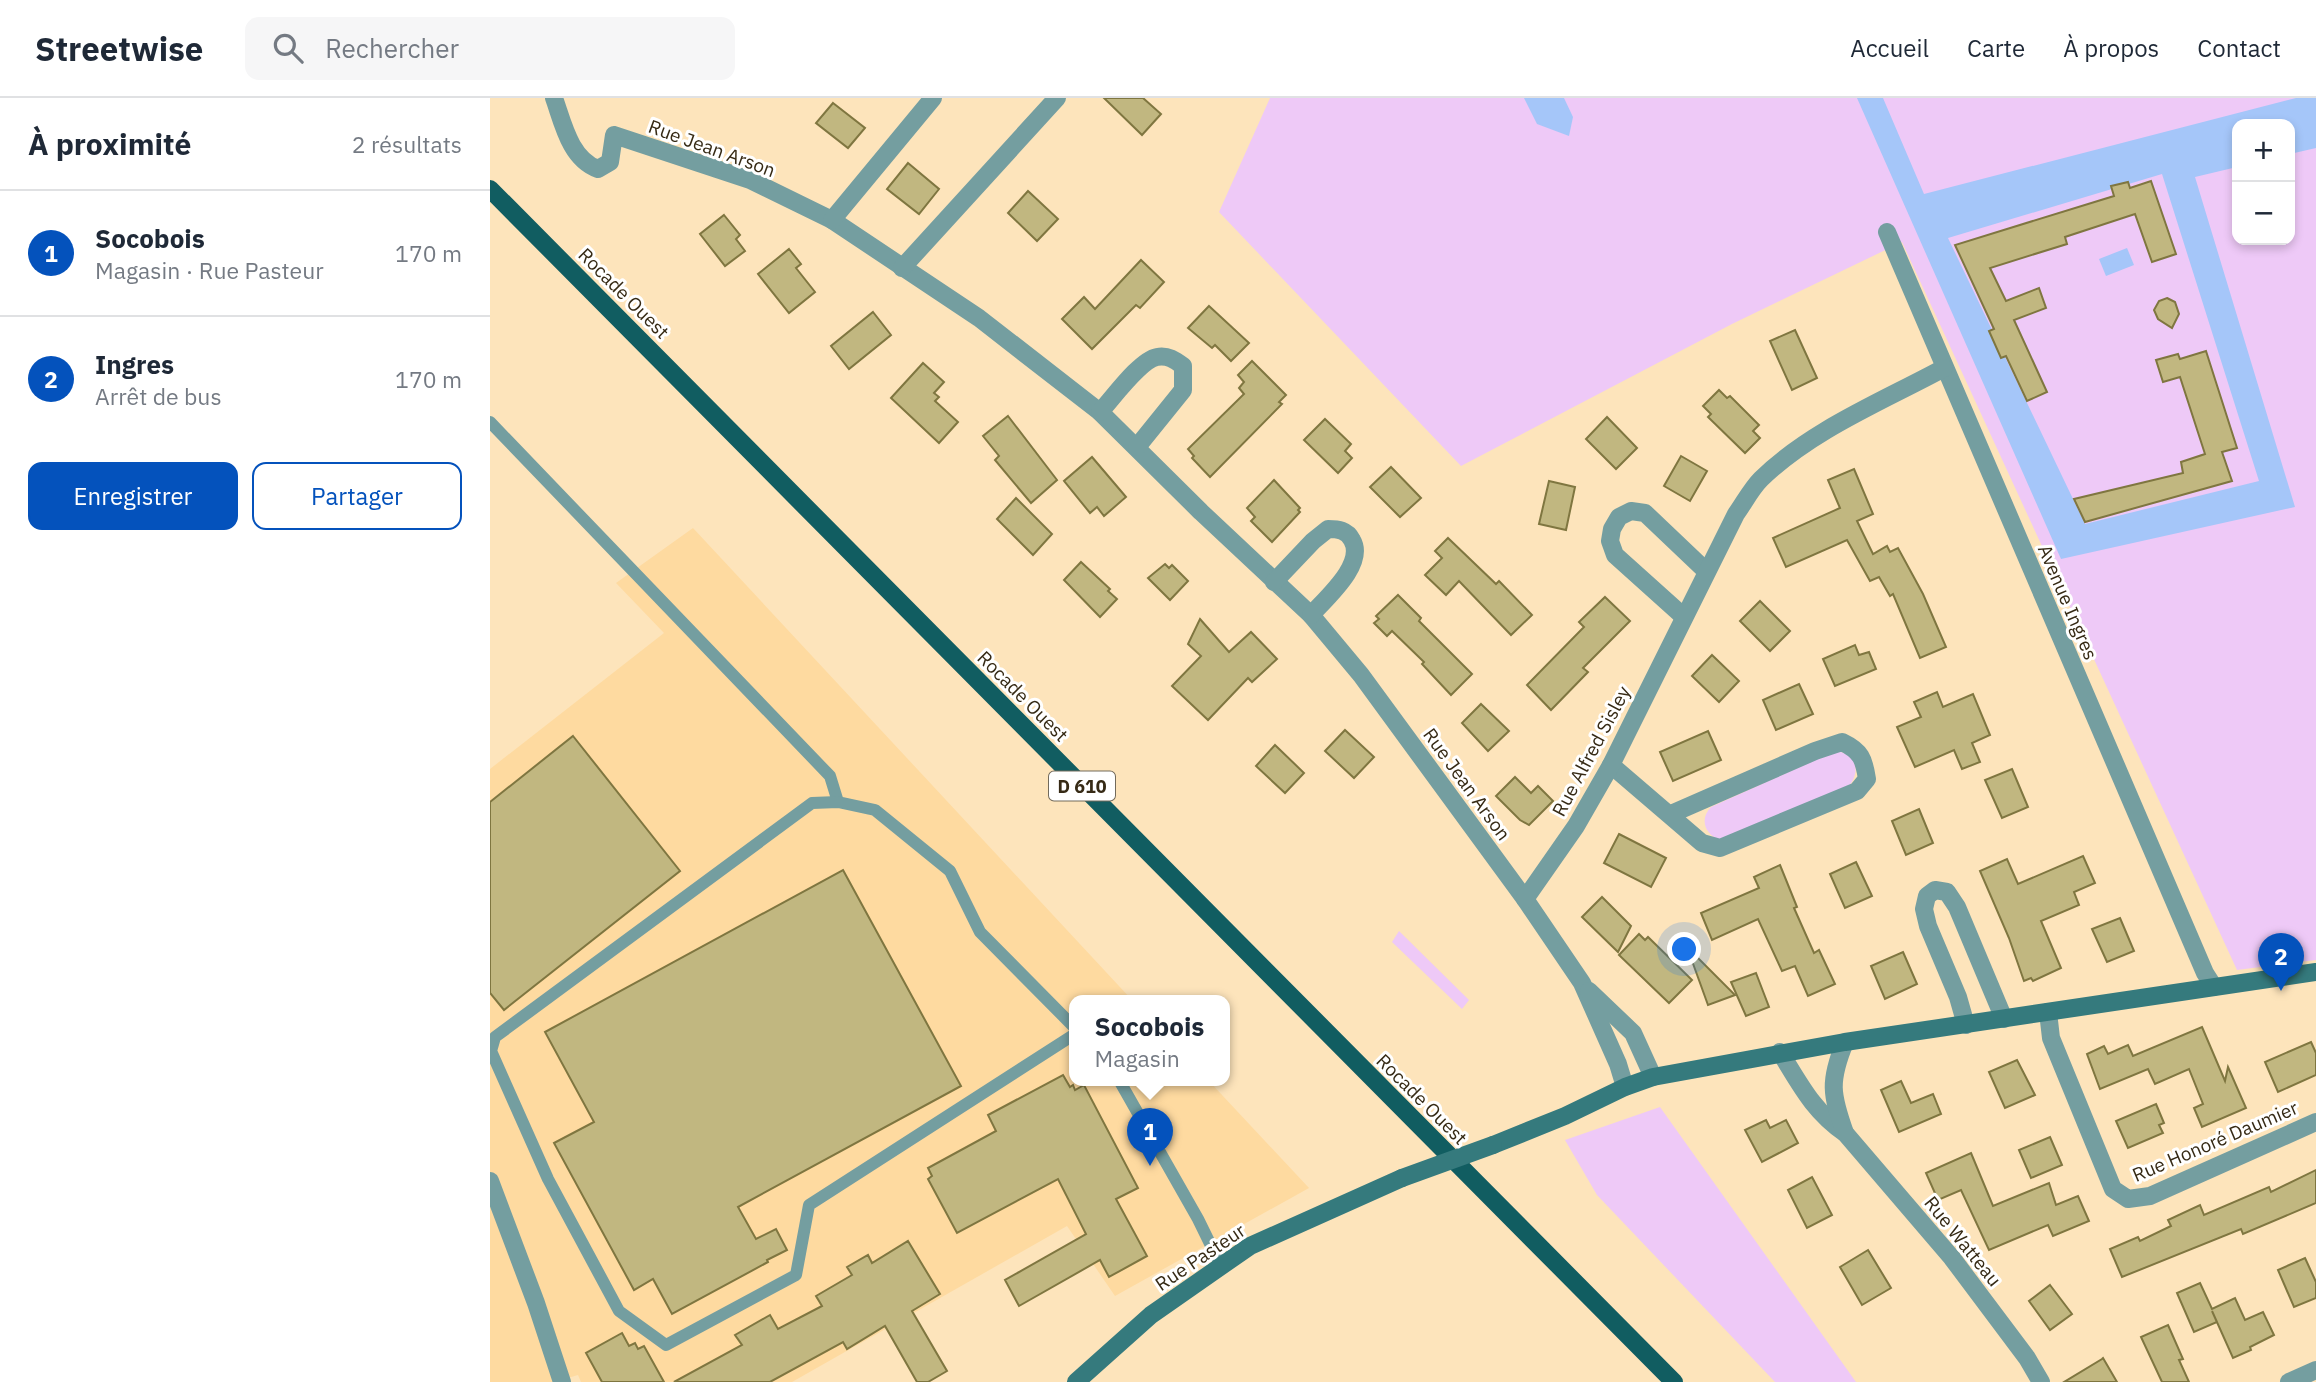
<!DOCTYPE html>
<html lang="fr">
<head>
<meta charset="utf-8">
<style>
	:root { --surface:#fff; --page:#f6f6f7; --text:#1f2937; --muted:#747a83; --line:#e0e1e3; --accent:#0452bc }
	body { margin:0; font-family:"IBM Plex Sans",sans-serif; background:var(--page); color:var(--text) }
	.controls { position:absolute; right:21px; top:21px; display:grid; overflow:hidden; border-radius:14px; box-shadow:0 4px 10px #0003 }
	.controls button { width:63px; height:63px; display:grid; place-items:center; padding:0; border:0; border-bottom:2px solid var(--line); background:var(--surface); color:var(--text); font:35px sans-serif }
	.you { position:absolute; left:1195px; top:852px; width:24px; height:24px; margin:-18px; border:5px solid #fff; border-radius:50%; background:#1a73e8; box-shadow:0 0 0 10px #1a73e833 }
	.badge { display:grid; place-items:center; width:46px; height:46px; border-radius:50%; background:var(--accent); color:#fff; font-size:23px; font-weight:700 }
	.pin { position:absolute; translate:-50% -58px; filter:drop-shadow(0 2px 4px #0008) }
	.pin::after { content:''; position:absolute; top:37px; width:24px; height:21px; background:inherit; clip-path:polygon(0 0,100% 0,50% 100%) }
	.popup { position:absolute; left:579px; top:897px; width:161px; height:91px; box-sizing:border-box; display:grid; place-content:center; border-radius:14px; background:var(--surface); filter:drop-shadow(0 2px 5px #0005); font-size:23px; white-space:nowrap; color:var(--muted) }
	.popup b { font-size:26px; color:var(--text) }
	.popup::after { content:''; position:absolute; left:50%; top:100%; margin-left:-14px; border:14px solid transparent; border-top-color:var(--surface) }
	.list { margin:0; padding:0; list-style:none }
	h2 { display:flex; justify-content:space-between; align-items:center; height:91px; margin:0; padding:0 28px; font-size:30px }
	h2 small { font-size:23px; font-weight:400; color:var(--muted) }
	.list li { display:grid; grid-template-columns:46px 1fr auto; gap:21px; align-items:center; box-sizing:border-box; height:126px; padding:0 28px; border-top:2px solid var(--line) }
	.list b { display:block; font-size:26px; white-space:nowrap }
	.list p { margin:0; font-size:23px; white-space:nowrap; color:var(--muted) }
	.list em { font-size:23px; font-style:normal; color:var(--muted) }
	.actions { display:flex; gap:14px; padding:21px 28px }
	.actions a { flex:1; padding:16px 0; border:2px solid var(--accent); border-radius:14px; text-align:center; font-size:24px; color:var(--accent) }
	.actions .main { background:var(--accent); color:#fff }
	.icon { flex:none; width:38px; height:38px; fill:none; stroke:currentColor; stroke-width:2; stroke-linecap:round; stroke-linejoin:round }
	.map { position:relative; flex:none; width:1826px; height:1284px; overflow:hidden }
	header { display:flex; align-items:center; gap:42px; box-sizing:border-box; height:98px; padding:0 35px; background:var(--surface); border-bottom:2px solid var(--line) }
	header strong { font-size:33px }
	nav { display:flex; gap:38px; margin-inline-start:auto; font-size:24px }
	.search { width:490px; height:63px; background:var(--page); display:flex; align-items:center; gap:18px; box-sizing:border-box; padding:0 24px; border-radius:14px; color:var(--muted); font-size:26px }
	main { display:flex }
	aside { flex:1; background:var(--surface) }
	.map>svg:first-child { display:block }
	.built { fill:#fedaa0 }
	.green { fill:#eec9f7; fill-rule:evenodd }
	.water { fill:#a5c6f9; fill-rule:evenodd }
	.building { fill:#c1b780; stroke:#7f7640; stroke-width:2 }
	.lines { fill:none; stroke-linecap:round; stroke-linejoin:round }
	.lane { stroke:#749ea0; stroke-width:12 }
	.street { stroke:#749ea0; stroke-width:18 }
	.secondary { stroke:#357a7d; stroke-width:18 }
	.primary { stroke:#115d61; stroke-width:18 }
	.secondary-bridge { stroke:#357a7d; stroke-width:18 }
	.labels { text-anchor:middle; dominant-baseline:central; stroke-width:6; stroke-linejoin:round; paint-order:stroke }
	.shield { fill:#fff; stroke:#726a5b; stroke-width:2 }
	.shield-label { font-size:18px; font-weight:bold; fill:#362a15 }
	.street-label { font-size:19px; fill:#362a15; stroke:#fff }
</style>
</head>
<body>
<header>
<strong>Streetwise</strong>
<div class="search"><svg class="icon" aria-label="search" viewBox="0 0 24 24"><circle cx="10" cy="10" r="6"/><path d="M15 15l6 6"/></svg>Rechercher</div>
<nav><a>Accueil</a><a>Carte</a><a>À propos</a><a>Contact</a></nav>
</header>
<main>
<aside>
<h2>À proximité<small>2 résultats</small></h2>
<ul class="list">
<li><span class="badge">1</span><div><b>Socobois</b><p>Magasin · Rue Pasteur</p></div><em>170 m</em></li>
<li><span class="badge">2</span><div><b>Ingres</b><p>Arrêt de bus</p></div><em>170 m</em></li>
</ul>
<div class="actions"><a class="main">Enregistrer</a><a>Partager</a></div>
</aside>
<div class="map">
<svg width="1826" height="1284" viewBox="0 0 1826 1284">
	<rect width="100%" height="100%" fill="#fde4bb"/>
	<path class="built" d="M203,430L642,902H585V982H718L819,1090L625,1198L577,1128L302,1284H91L88,1277L64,1284H0V671L174,535L126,485Z"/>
	<g class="green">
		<path d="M780,0H1826V862L1747,872L1412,144L1242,226L971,368L729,114ZM1747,26H1800V142H1747Z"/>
		<path d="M1345,653C1369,655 1371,677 1356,691L1230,742C1215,737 1209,721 1221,709Z"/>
		<path d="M909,833L979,902L972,911L902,844Z"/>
		<path d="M1170,1009L1366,1284H1285L1107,1097L1075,1042Z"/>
	</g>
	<g class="water">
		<path d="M1034,0H1074L1083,19L1079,38L1047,26Z"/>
		<path d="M1367,0H1393L1434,96L1806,0H1826V50L1800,56V26H1747V69L1705,79L1805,409L1571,461ZM1672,76L1769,383L1595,426L1458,140Z"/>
		<path d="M1637,150L1644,167L1616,178L1609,161Z"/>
	</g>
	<g class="building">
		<path d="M614,0H653L671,16L652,37Z"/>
		<path d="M343,5L375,30L358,50L326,25Z"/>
		<path d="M418,65L449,91L429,116L397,91Z"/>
		<path d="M1661,83L1686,156L1662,164L1645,116L1575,139L1577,146L1500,170L1516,203L1549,190L1556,210L1524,222L1557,294L1537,303L1516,258L1511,260L1499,233L1504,231L1465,147L1624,98L1621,88L1638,84L1640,90Z"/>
		<path d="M538,93L568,121L547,143L518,115Z"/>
		<path d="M234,117L250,137L246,141L255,153L235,168L210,136Z"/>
		<path d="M299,151L311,166L306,170L325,194L299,215L268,176Z"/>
		<path d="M651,162L674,184L650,210L646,207L602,251L572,221L594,199L605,211Z"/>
		<path d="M1677,200L1685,204L1689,216L1682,230L1668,221L1664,212L1669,203Z"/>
		<path d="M719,208L759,245L741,263L725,247L722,250L698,230Z"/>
		<path d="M383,214L401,237L359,271L341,248Z"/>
		<path d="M1305,232L1327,280L1302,292L1280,243Z"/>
		<path d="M1716,253L1747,350L1732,354L1742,383L1595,424L1584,401L1693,375L1691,364L1715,356L1690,279L1673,284L1666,262L1688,256L1690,261Z"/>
		<path d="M762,263L796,297L789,304L792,306L720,379L702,360L704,358L698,351L754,296L749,290L754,284L748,277Z"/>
		<path d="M433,265L454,284L444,295L449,299L445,303L468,324L449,345L401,300Z"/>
		<path d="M1229,292L1237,300L1240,298L1269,327L1263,333L1270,340L1255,355L1218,319L1221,316L1213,308Z"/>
		<path d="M518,318L567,382L541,405L505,362L509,358L493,338Z"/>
		<path d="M1117,319L1147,350L1126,371L1096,341Z"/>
		<path d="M835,321L861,346L855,353L862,360L848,375L814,342Z"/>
		<path d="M1191,358L1217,373L1200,403L1174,388Z"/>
		<path d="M602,359L636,399L614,418L607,409L600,415L574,383Z"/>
		<path d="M901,369L931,400L910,419L880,389Z"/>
		<path d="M1364,371L1383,416L1367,423L1383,456L1397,448L1400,454L1408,450L1433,496L1456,549L1430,560L1403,496L1400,498L1389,479L1380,483L1357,442L1296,469L1283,440L1350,410L1338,382Z"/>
		<path d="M784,382L810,410L808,412L810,414L782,444L761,423L765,419L757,410Z"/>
		<path d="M1059,383L1085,389L1076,432L1049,426Z"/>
		<path d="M526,400L562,436L543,457L507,421Z"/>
		<path d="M958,440L1006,486L1009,483L1042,517L1021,537L969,483L956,497L935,477L952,460L945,453Z"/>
		<path d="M591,464L620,491L618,493L627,501L610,519L574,482Z"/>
		<path d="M675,466L679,470L682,467L698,483L680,502L658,480Z"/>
		<path d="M908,497L931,520L929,523L982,576L961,597L932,566L934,564L902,533L897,538L884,525L889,521L886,518Z"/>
		<path d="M1115,499L1140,523L1093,570L1098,574L1061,612L1037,587L1094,529L1089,524Z"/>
		<path d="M1270,503L1300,533L1280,553L1250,523Z"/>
		<path d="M710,521L739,554L761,534L787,561L762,584L758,580L718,622L682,588L711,558L698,546Z"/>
		<path d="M1365,547L1369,557L1379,554L1386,571L1345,588L1333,561Z"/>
		<path d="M1222,557L1249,583L1229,604L1202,578Z"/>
		<path d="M1309,586L1323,616L1286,632L1273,602Z"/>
		<path d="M1447,594L1453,609L1483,596L1500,637L1482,645L1490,664L1472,671L1464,652L1425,669L1407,629L1431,619L1424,604Z"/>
		<path d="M991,606L1019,633L998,653L972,625Z"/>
		<path d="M855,632L884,659L864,680L835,653Z"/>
		<path d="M1218,633L1231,662L1183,683L1170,654Z"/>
		<path d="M83,638L190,773L14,912L0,895V704Z"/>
		<path d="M785,647L814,675L795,695L766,668Z"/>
		<path d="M1522,671L1538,709L1512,720L1495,682Z"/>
		<path d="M1025,679L1041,695L1048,688L1063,703L1039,727L1030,722L1006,698Z"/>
		<path d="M1429,711L1443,745L1416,757L1402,723Z"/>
		<path d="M1129,736L1176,760L1161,789L1114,765Z"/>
		<path d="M1593,758L1605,785L1584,794L1589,807L1551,823L1571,870L1543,883L1541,880L1534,883L1519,840L1490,773L1517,761L1528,786Z"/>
		<path d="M1366,764L1382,798L1355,810L1340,776Z"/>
		<path d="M1290,767L1307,809L1304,810L1324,855L1329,852L1345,886L1318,898L1305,868L1292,873L1268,821L1222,842L1211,815L1269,790L1264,779Z"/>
		<path d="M353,772L471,988L248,1109L266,1141L286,1131L297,1152L277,1162L278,1164L182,1216L163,1181L144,1192L64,1045L104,1024L55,934Z"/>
		<path d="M1112,799L1141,828L1128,854L1092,819Z"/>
		<path d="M1630,820L1644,853L1617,864L1602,831Z"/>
		<path d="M1149,836L1155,842L1158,839L1202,882L1179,905L1129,857Z"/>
		<path d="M1197,849L1245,897L1218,907Z"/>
		<path d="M1413,854L1427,886L1395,901L1381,868Z"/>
		<path d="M1266,875L1279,909L1256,918L1241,884Z"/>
		<path d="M1712,929L1735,983L1738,969L1756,1010L1712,1029L1704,1010L1713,1006L1699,971L1665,986L1658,971L1610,991L1597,956L1614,948L1618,956L1638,947L1643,958Z"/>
		<path d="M1821,944L1826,955V977L1788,994L1775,964Z"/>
		<path d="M1527,962L1545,997L1515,1010L1499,974Z"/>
		<path d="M573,977L580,989L583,987L585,992L594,987L648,1090L626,1101L657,1158L619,1179L610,1162L529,1208L515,1182L596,1136L568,1081L467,1135L438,1081L442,1078L438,1070L506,1033L498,1017Z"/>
		<path d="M1411,983L1421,1005L1443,996L1451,1016L1409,1034L1391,992Z"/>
		<path d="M1666,1006L1674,1025L1669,1027L1673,1035L1638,1050L1626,1023Z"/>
		<path d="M1276,1022L1280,1030L1296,1022L1308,1045L1272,1064L1255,1032Z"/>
		<path d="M1560,1039L1572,1067L1541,1080L1529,1052Z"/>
		<path d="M1481,1055L1503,1108L1559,1085L1566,1107L1588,1098L1599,1123L1563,1138L1558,1127L1499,1152L1471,1092L1448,1102L1436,1075Z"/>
		<path d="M1826,1072V1105L1753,1136L1751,1131L1632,1179L1620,1151L1648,1139L1650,1143L1681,1128L1678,1122L1710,1107L1714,1117L1779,1089L1781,1094Z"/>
		<path d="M1322,1079L1342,1117L1317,1130L1298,1092Z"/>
		<path d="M418,1143L450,1196L422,1213L457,1273L438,1284H427L395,1228L357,1251L353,1244L280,1284H184L252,1247L245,1237L280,1217L288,1231L332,1208L326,1198L362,1177L357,1169L378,1157L382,1165Z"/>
		<path d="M1378,1152L1401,1190L1372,1207L1350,1169Z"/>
		<path d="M1815,1160L1826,1184V1200L1804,1209L1788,1172Z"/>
		<path d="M1710,1185L1722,1211L1745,1200L1755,1222L1773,1214L1784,1237L1760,1249L1761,1252L1743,1260L1722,1213L1727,1224L1704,1234L1687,1195Z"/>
		<path d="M1560,1187L1582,1216L1560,1232L1539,1203Z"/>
		<path d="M1678,1227L1693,1261L1689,1262L1699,1284H1672L1651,1239Z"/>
		<path d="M132,1235L139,1248L145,1245L148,1251L154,1248L174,1284H112L96,1255Z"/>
		<path d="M1613,1260L1627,1284H1574L1612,1261Z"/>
	</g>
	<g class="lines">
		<g class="lane">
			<path d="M0,324L340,678L348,704"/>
			<path d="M585,930L490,834L460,773L385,712L348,704L322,705L5,939L1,953L58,1081L129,1213L176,1247L306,1177L319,1107L585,936"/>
			<path d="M629,982L708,1121L731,1168"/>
		</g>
		<g class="street">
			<path d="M64,0C73,25 80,61 108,71L120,64L124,37L260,82L342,122L489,220L610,314L711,414L821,517L871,577L1035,801L1092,885L1128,966L1135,989"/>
			<path d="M342,122L443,0"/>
			<path d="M1397,134L1715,875L1724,889"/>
			<path d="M412,170L567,0"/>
			<path d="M610,314C623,300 650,262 667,259C678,257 685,262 693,268V292L647,349"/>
			<path d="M784,484L823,443L838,431C848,431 857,432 862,442C876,466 836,500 821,517"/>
			<path d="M1194,519L1125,457L1120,443L1122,431L1129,419L1141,413L1155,415L1216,473"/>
			<path d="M1121,667L1212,745L1230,750L1367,693L1377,681C1374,661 1371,653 1352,644L1325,653L1181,716"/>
			<path d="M1035,801L1086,728L1121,667L1246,416C1254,405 1261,391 1271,381C1321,332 1393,303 1454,270"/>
			<path d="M1099,893L1143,935L1163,979"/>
			<path d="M1558,914L1561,940L1623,1091L1638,1101L1660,1098L1826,1024"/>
			<path d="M1476,927L1468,899L1438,828L1434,811L1437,798L1445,792L1457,794L1467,809L1514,921"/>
			<path d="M1290,954C1310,986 1323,1013 1355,1035L1462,1160L1537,1260L1551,1284"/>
			<path d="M1355,1035C1341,996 1339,983 1355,944"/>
			<path d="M0,1083L46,1205L72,1284"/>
			<path d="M1799,1284L1826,1272"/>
		</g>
		<g class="secondary">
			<path d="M1003,1047L1075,1018L1135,989L1163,979L1355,944L1826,874"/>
			<path d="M586,1284L661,1217L760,1148L912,1080"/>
		</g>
		<path class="primary" d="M0,91L1184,1284"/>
		<path class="secondary-bridge" d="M912,1080L1003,1047"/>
	</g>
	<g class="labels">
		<rect class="shield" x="559" y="673.5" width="66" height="29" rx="5"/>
		<g class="shield-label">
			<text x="592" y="688">D 610</text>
		</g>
		<g class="street-label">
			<text transform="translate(222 50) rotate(20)">Rue Jean Arson</text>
			<text transform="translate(134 195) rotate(45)">Rocade Ouest</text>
			<text transform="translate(1578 504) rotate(67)">Avenue Ingres</text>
			<text transform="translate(533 598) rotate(45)">Rocade Ouest</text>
			<text transform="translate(1101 653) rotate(-62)">Rue Alfred Sisley</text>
			<text transform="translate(977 686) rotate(54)">Rue Jean Arson</text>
			<text transform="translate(932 1001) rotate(45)">Rocade Ouest</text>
			<text transform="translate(1725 1043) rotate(-23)">Rue Honoré Daumier</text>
			<text transform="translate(1473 1143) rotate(51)">Rue Watteau</text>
			<text transform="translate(710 1159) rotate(-34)">Rue Pasteur</text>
		</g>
	</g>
</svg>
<div class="controls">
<button>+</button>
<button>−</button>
</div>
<div class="you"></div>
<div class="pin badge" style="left:660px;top:1068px">1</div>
<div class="popup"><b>Socobois</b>Magasin</div>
<div class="pin badge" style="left:1791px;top:893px">2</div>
</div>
</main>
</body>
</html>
